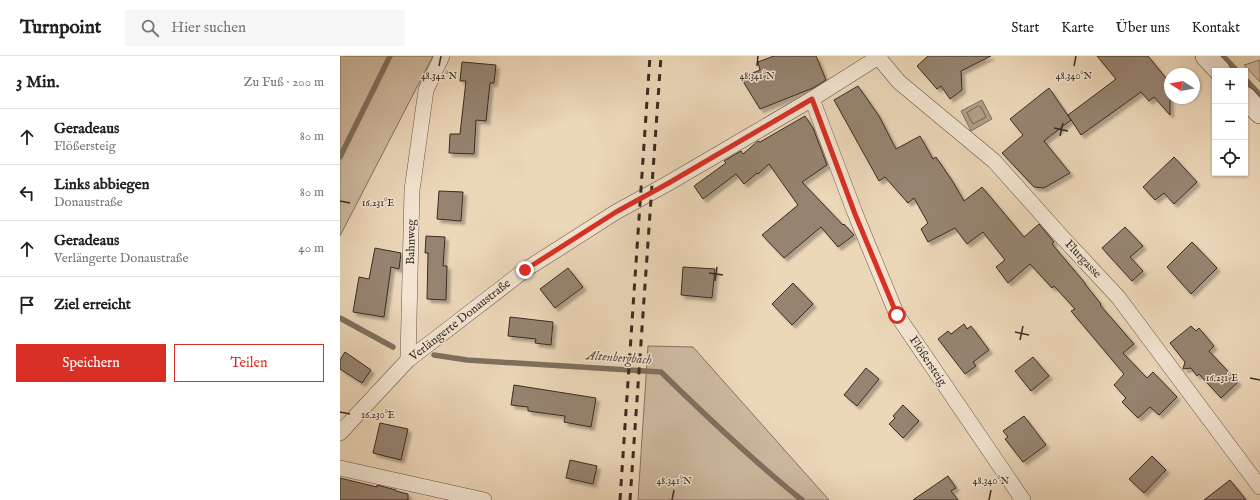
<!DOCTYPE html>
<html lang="de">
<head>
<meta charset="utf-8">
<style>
	:root { --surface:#fff; --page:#f6f6f6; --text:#202124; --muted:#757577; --line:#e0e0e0; --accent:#d93025 }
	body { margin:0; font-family:"IM FELL English",serif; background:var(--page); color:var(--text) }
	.controls { position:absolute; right:12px; top:12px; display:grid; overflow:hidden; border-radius:0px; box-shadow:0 1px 3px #0004 }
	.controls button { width:36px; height:36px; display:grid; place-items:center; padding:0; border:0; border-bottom:1px solid var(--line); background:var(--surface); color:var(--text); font:20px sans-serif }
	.compass { position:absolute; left:824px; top:12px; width:36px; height:36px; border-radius:50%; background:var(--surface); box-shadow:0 1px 3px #0004; rotate:281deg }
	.stop { position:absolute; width:12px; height:12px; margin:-9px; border:3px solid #d93025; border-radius:50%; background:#fff }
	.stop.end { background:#d93025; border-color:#fff; box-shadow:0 1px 4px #0008 }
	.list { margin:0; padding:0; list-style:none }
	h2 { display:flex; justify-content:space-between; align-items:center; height:52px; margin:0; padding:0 16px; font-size:17px }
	h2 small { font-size:13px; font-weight:400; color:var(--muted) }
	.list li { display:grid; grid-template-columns:26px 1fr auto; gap:12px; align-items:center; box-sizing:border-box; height:56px; padding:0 16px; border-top:1px solid var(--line) }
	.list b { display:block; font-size:15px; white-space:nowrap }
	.list p { margin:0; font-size:13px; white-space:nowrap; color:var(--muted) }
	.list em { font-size:13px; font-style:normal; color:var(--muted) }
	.actions { display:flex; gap:8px; padding:12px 16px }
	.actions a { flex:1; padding:9px 0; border:1px solid var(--accent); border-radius:0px; text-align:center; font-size:14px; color:var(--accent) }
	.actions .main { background:var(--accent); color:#fff }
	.icon { flex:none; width:22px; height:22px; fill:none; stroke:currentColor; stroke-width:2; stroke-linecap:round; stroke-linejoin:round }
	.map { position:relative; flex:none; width:920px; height:444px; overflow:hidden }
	header { display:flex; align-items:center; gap:24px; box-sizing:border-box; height:56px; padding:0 20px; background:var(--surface); border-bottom:1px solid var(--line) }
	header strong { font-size:19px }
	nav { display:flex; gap:22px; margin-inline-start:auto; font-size:14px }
	.search { width:280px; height:36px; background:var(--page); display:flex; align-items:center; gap:10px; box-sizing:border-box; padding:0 14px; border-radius:0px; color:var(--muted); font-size:15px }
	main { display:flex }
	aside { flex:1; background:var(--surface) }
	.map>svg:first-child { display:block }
	.green { fill:#cebaa0; stroke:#847262 }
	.water { fill:#af9d86; stroke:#806f5f }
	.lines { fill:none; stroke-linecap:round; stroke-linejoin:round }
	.shore { stroke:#746455; stroke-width:1 }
	.stream { stroke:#806f5f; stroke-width:5.5 }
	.building { fill:#968471; stroke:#392b24; filter:url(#shadow) }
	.street-casing { stroke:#665649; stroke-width:16 }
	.secondary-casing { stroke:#392b24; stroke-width:22 }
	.street { stroke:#f3e5d2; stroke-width:15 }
	.secondary { stroke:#f3e5d2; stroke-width:21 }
	.rail { stroke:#392b24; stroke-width:3; stroke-dasharray:7 7; stroke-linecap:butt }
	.route { stroke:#d93025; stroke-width:5 }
	.ticks { fill:none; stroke:#392b24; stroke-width:1.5 }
	.labels { text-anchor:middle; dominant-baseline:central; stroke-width:3; stroke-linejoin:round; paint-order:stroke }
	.street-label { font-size:12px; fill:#392b24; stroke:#f3e5d2 }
	.water-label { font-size:13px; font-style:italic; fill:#5c4d41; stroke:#f3e5d2 }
	.ticks-label { font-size:10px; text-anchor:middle; fill:#392b24; stroke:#f3e5d2; stroke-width:3; stroke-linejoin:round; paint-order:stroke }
</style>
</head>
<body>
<header>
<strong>Turnpoint</strong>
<div class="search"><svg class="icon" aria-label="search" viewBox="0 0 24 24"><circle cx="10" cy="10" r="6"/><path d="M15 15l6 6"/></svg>Hier suchen</div>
<nav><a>Start</a><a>Karte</a><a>Über uns</a><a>Kontakt</a></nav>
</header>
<main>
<aside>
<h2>3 Min.<small>Zu Fuß · 200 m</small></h2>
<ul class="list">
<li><svg class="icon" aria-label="ahead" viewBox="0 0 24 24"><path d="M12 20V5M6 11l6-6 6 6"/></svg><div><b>Geradeaus</b><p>Flößersteig</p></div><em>80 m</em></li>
<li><svg class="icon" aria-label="left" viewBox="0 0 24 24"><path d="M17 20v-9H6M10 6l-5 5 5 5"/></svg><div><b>Links abbiegen</b><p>Donaustraße</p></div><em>80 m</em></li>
<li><svg class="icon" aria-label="ahead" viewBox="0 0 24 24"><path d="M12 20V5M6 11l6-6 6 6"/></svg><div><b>Geradeaus</b><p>Verlängerte Donaustraße</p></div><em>40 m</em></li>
<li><svg class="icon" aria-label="arrive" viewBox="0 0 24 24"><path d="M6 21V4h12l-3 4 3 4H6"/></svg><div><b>Ziel erreicht</b></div></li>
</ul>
<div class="actions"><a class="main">Speichern</a><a>Teilen</a></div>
</aside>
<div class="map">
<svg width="920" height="444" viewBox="0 0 920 444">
	<defs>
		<filter id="shadow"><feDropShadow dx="3.5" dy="3.5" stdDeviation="1" flood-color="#0004"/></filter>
	</defs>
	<rect width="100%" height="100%" fill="#ecd7b9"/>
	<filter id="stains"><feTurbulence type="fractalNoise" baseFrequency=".005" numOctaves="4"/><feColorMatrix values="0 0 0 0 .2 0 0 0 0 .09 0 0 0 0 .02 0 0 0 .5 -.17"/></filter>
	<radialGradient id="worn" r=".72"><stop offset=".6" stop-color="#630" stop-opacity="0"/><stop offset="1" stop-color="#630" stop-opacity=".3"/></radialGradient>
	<g class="green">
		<path d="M0,0H93L0,180Z"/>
		<path d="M920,4V26L904,9Z"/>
		<path d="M308,290L353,291L489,444H298Z"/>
	</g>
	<path class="water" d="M642,44L652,63L631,75L621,55Z"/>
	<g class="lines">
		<path class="shore" d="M639,50L641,51L646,61L633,68L627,57Z"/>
		<g class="stream">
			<path d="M883,0L897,15"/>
			<path d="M905,23L920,39"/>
			<path d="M0,101L50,0"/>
			<path d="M0,262L53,291"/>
			<path d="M94,299L127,304L321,316C366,360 412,404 462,444"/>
		</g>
	</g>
	<g class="building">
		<path d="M434,0H476L486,24L473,32L420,53L401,22L420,14L418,6Z"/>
		<path d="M588,0H651L621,15L622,34L610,43L601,30L597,33L577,10Z"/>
		<path d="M757,0H808L830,27V59L814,41L809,45L801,36L741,79L728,59L776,23Z"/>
		<path d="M122,6L156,9L154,27H150L146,65L136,64L134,98L109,97L110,78H120L126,25H120Z"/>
		<path d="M518,30L539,60L556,93L580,80L593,103L596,101L613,126L624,145L642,131L684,181L699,168L714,186L712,188L745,227V228L761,248L760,249L794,288L783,297L807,322L813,316L837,341L819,359L810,351L798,362L782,346L786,342L774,329L784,318L731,255L735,253L714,230L712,232L690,208L668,227L656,211L665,204L643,176L627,188L615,172L588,186L581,173L588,167L574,142L568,147L545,121L539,125L494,44Z"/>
		<path d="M709,32L731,64L704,85L730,117L704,132L694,131L662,97L683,79L670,63Z"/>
		<path d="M465,60L473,72L487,109L462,126L503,169L504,168L514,179L498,191L481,171L444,202L422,179L458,149L429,108L418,118L417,117L404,128L396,118L363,143L354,130L386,107L384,105L401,95L403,98L418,85L420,86Z"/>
		<path d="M834,101L857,126L834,148L824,137L815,144L803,131Z"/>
		<path d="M99,135L123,136L121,165L97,163Z"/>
		<path d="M785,171L803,190L790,201L803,215L792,225L762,192Z"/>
		<path d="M86,180L105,181L103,210H107L106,244L87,243L88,197H85Z"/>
		<path d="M852,186L877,212L851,238L827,211Z"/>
		<path d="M35,192L61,197L59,213L51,211L44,261L13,256L19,221L29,223Z"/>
		<path d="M343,211L375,213L372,242L341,239Z"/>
		<path d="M228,212L243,231L215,252L200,233Z"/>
		<path d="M453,227L473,248L452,269L432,248Z"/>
		<path d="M170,261L213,266L211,289L195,287L196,283L168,280Z"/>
		<path d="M624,268L627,273L631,270L649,294L633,306L636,310L625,318L598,283L608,275L611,278Z"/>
		<path d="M851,270L856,275L859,272L874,290L869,295L898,326L881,342L859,318L857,320L851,312L843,313L845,306L830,287Z"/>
		<path d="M5,296L31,314L22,327L0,313V304Z"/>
		<path d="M693,301L709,320L691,335L675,315Z"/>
		<path d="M526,312L539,323L517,350L504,339Z"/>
		<path d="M174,329L256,342L251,371L224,366L225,360L188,355V351L171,349Z"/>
		<path d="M563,349L579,365L563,382L549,368L555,362L553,360Z"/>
		<path d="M684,360L706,389L683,406L665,383L668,381L663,375Z"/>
		<path d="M40,367L68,373L61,404L33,397Z"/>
		<path d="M812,400L826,414L804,437L789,423Z"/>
		<path d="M230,404L257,410L253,428L226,422Z"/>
		<path d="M608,420L616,432L611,435L618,444H573Z"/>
		<path d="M0,422L37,431V429L56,434V435L68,438V444H0Z"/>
		<path d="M890,424L906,444H864Z"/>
	</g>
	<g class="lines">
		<defs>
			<g id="street">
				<path d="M538,1L559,26L654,105L722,181L778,241L920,431"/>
				<path d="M472,43L515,157L557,259L683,444"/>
				<path d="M68,304L72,134L86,34L102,0"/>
				<path d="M0,377L68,304L185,214L276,156L327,128L409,80L472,43L540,0"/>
				<path d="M0,412L144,444"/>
			</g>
			<g id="secondary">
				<path d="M866,0L880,15"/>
				<path d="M905,41L920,57"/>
			</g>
		</defs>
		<use href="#street" class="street-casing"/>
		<use href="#secondary" class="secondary-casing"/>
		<use href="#street" class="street"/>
		<use href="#secondary" class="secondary"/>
		<g class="rail">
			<path d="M280,444L310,0"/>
			<path d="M290,444L321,0"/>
		</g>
	</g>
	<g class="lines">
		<path class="route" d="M185,214L276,156L327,128L472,43L515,158L557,259"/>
	</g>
	<path class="ticks" d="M99,10L101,0M417,10L418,0M734,10L736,0M714,72L728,75M720,80L723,67M0,145L10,147M369,217L383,219M375,225L377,211M675,276L689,279M680,284L683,270M910,322L920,324M0,356L10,358M332,444L334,434M649,444L651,434"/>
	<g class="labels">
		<g class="street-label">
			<text transform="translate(71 186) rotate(-89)">Bahnweg</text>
			<text transform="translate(743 203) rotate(47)">Flurgasse</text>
			<text transform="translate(120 264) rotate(-38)">Verlängerte Donaustraße</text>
			<text transform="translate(588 305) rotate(56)">Flößersteig</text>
		</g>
		<g class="water-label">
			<text transform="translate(279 302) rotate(4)">Altenbergbach</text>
		</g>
	</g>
	<g class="ticks-label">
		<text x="99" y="23">48.342°N</text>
		<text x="417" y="23">48.341°N</text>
		<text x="734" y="23">48.340°N</text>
		<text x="38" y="150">16.231°E</text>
		<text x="882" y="325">16.231°E</text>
		<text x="38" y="362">16.230°E</text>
		<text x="334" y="428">48.341°N</text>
		<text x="651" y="428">48.340°N</text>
	</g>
	<rect width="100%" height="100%" filter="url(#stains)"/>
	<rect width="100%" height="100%" fill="url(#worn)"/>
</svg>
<div class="controls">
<button>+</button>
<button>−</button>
<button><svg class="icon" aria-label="locate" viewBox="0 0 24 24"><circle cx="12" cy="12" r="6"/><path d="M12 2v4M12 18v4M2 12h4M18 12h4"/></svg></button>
</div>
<svg class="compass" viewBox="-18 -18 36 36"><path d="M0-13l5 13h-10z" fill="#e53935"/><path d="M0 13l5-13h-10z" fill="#757577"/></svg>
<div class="stop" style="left:557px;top:259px"></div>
<div class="stop end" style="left:185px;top:214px"></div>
</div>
</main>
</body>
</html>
